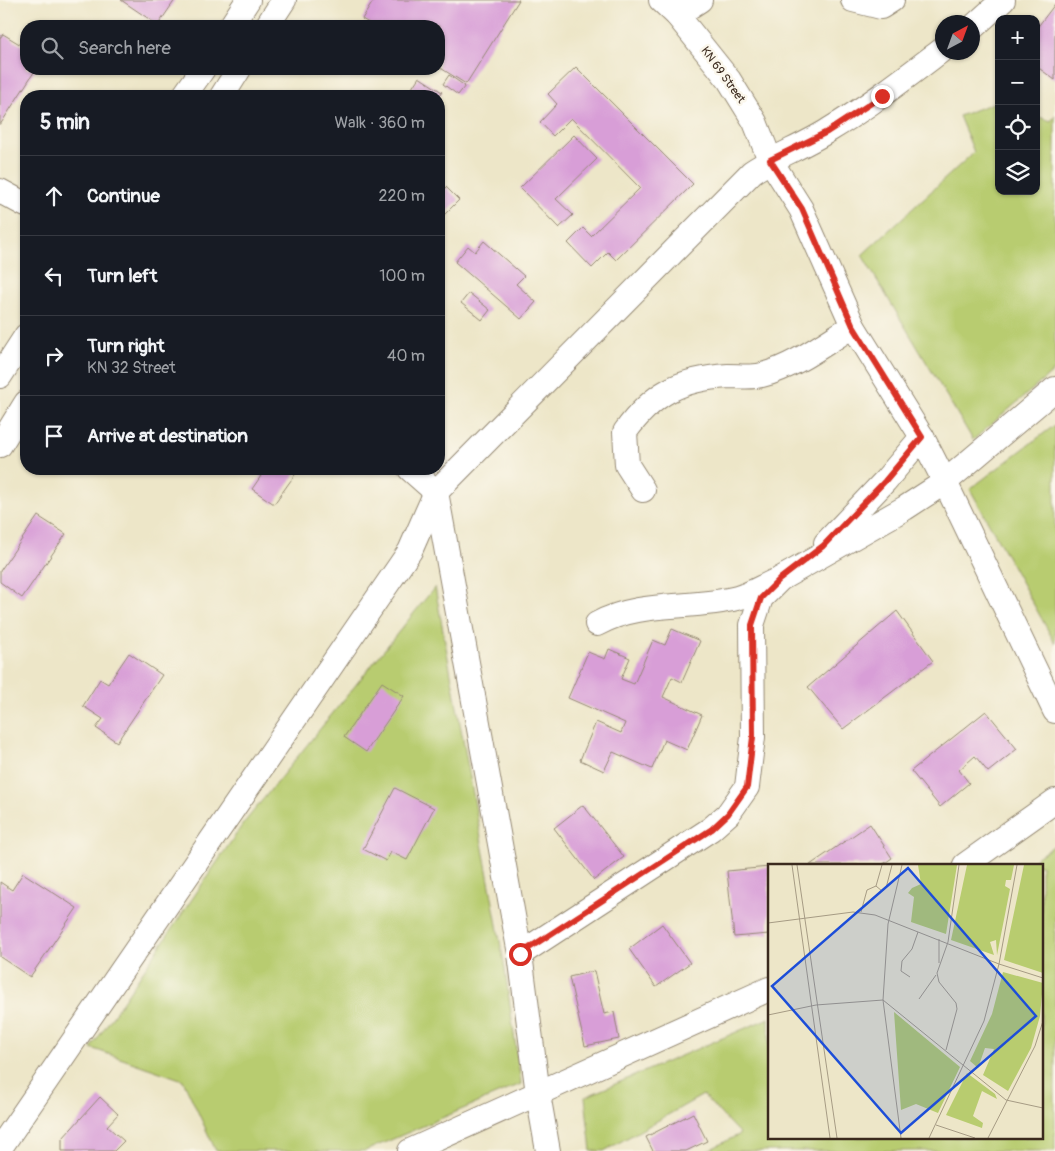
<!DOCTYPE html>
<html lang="en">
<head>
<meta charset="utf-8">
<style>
	:root { --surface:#171b24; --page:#242831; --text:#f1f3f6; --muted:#9ea1a6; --line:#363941 }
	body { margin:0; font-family:Pangolin,sans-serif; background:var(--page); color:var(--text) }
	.controls { position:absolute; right:15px; top:15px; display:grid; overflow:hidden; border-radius:10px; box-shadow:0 1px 4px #0004 }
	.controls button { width:45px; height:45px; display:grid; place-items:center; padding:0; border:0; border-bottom:1px solid var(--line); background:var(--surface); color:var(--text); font:25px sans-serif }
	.compass { position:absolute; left:935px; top:15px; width:45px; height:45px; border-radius:50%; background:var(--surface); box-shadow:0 1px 4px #0004; rotate:41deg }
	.stop { position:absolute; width:15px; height:15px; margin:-11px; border:4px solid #d93025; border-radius:50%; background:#fff }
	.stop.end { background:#d93025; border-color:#fff; box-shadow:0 1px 5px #0008 }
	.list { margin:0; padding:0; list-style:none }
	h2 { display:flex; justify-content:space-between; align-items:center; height:65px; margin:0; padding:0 20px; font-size:21px }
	h2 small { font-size:16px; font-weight:400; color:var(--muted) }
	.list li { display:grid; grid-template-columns:32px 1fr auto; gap:15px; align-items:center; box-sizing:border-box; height:80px; padding:0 20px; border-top:1px solid var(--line) }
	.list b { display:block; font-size:19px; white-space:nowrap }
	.list p { margin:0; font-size:16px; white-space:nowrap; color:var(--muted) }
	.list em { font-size:16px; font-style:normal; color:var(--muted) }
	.icon { flex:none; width:28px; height:28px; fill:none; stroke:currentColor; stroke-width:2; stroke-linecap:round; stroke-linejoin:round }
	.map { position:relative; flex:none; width:1055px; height:1151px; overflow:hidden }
	.search { position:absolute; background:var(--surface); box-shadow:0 1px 4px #0004; left:20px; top:20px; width:425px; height:55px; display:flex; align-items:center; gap:12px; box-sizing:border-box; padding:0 18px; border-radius:20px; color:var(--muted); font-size:19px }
	.panel { position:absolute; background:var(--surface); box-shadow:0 1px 4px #0004; left:20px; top:90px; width:425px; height:385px; border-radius:20px }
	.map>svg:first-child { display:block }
	.green { fill:#b8cc6f; stroke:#7a7b46 }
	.building { fill:#d89ed7 }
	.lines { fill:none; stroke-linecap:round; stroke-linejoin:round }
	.minor-casing { stroke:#948873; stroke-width:26 }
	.minor { stroke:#fff; stroke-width:24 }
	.route { stroke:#d93025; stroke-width:6 }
	.labels { text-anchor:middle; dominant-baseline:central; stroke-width:5; stroke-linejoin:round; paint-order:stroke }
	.street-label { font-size:12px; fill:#3b2a1e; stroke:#fbf7ec }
	.inset-road { fill:none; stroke:#a69b84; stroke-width:1 }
	.view { fill:#1d4ed8; fill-opacity:0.15; stroke:#1d4ed8; stroke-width:2.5 }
	.inset-edge { fill:none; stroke:#3b2a1e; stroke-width:2.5 }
</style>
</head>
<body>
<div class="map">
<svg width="1055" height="1151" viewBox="0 0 1055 1151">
	<rect width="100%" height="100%" fill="#fbf7ec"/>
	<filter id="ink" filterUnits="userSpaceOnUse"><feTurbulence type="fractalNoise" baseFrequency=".02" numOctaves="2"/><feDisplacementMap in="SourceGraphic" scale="10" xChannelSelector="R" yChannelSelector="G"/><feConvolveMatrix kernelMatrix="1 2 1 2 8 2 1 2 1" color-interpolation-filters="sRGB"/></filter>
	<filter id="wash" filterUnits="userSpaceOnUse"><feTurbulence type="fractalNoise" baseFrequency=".0096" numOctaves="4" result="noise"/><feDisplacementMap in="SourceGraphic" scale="20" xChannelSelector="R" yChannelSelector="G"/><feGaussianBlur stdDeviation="1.12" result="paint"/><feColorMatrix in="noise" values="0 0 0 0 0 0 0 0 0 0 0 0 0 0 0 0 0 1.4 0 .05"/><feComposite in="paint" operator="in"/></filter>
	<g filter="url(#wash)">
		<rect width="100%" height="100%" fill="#ede6c8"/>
		<g class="green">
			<path d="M996,102L999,103V191H1036V116L1051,121L1055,116V370L973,440L862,255L974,152L959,116Z"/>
			<path d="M1055,425V643L970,489Z"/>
			<path d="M435,587L504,963L521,1084L365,1151H216L183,1080L91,1048L243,824Z"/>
			<path d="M1055,845V1151H707L740,1134L703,1095L604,1151H591L585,1097L769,1018V1137H1041V865H1026Z"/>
		</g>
		<g id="blocks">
			<g class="building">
				<path d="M121,0H175L158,25Z"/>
				<path d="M374,0H519L466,84L439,67V26H374L362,19Z"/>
				<path d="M1055,4V80L1036,66V29Z"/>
				<path d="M3,34L26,48L23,59L26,61V69H36L0,125V38Z"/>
				<path d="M576,67L693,184L616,260L608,252L592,268L568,243L583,228L591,236L640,188L571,118L553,136L540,122L557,104L548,94Z"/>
				<path d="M449,75L465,86L458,95L443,84Z"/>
				<path d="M419,77L442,92L439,96H407Z"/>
				<path d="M574,135L597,159L556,199L573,215L559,228L520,188Z"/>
				<path d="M446,187L459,200L439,220V195Z"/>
				<path d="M484,241L524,276L516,284L536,302L521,319L455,262L468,246L475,252Z"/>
				<path d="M469,293L490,310L482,320L461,303Z"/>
				<path d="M251,469H299L274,504L252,489L261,476Z"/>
				<path d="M38,516L66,534L22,598L0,582V571Z"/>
				<path d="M897,611L933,661L843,729L808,687Z"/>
				<path d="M672,629L700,641L682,682L672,677L663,697L702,715L687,750L664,740L652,769L613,752L604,771L580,760L596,722L621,733L625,723L568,698L588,652L605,659L609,649L630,658L621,679L634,684L653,640L665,645Z"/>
				<path d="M129,653L162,675L117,742L96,728L103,719L83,706L100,679L108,684Z"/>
				<path d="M382,682L404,696L366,752L344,737Z"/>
				<path d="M986,711L1017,749L988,772L975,756L959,770L969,783L940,807L911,771Z"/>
				<path d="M395,788L434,808L407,860L391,852L386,861L363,849Z"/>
				<path d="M583,805L624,857L594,880L554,828Z"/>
				<path d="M870,824L892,858L882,865H810Z"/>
				<path d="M769,867V934L734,937L727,871Z"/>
				<path d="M23,873L77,908L30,977L0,957V882L12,890Z"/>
				<path d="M662,924L690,963L656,987L629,949Z"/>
				<path d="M594,971L604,1014L614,1012L619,1039L585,1046L569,977Z"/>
				<path d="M100,1097L118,1114L107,1126L124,1141L114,1151H62V1139Z"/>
				<path d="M693,1113L707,1141L686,1151H653L646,1137Z"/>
			</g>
		</g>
	</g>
	<g filter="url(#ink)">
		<use href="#blocks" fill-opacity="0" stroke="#948873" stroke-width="1"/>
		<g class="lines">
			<defs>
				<g id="minor">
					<path d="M661,0L677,15L729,80L755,122L770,160L801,209L853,326L922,437L945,482L1055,711"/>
					<path d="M853,0L881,7L892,0"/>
					<path d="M677,15L700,0"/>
					<path d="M231,26L248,0"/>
					<path d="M267,26L284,0"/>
					<path d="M972,28L1003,0"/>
					<path d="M184,96L203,69"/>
					<path d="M222,96L239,69"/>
					<path d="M0,191L26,205"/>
					<path d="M0,376L26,336"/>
					<path d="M0,445L26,403"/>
					<path d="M410,469L436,492L520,954L538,1094L548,1151"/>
					<path d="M643,490L627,465L625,432C653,393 680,379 728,376C739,376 751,378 762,375C794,367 825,343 853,326"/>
					<path d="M826,543L885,481L922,437"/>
					<path d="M597,624C640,600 691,610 737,598C749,595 762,587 773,582"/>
					<path d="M965,865L1055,801"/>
					<path d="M520,954L711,829L728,814L747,787L753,737L752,625L761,598L780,579L905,508L945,482L1055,389"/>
					<path d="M0,1148L410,551L436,492L752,172C776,156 804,146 829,130C869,106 905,78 942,50"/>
					<path d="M410,1151L769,989"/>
				</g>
			</defs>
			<use href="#minor" class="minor-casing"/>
			<use href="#minor" class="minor"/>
		</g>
	</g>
	<g class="lines" filter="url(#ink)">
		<path class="route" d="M520,954L712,829L728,814L747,787L753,737L752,625L761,598L780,579L823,546L885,481L922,437L853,326L802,209L770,160L827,132L882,96"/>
	</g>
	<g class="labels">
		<g class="street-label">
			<text transform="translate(723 75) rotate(54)">KN 69 Street</text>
		</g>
	</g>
	<g transform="translate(768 864)">
		<rect width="275" height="275" fill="#ede6c8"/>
		<path d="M150,1H189L178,70L143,58L146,33L140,29L144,24L153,20ZM199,1H246L243,16H238L237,22L242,25L229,91L228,76L222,78L226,91L183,76ZM256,1H275V109L236,96ZM235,108L275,119L272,152L263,184L240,227L215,211L226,185L217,184L210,204L202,197L224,150ZM126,148L192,203L170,249L148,240L133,246ZM199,209L227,230L229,235L214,227L205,252L215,259L214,264L178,251Z" fill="#b8cc6f"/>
		<path class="inset-road" d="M24,1L62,274M29,1L69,274M108,22L114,27L118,24L124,1M93,48L99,26L108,22L114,1M0,59L85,48L107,51L231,100L275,114M171,99V75M142,113L133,107L134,97L144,85L150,68M151,135L168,111M0,151L48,141L115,136L238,236L275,244M178,186L189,145L188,139L171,118L169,109L180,78L191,1M168,261L207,274M133,274L115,136L120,60L134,1M161,274L216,157L231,100L249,1M220,274L267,182L275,157"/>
		<path class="view" d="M140,4L268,152L133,269L4,122Z"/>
		<rect width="275" height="275" class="inset-edge"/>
	</g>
</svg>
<div class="controls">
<button>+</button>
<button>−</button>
<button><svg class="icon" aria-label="locate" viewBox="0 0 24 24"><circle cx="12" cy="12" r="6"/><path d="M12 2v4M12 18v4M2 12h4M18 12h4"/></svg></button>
<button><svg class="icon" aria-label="layers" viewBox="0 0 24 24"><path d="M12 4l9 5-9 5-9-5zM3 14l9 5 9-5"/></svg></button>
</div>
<svg class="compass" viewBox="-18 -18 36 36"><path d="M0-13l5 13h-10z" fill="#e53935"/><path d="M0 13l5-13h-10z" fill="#9ea1a6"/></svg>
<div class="stop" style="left:520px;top:954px"></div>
<div class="stop end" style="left:882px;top:96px"></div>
<div class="search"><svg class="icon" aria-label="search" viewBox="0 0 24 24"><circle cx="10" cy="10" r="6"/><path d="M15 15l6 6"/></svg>Search here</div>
<section class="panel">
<h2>5 min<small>Walk · 360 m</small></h2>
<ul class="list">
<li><svg class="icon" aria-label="ahead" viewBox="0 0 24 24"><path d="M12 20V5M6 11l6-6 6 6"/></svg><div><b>Continue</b></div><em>220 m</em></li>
<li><svg class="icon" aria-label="left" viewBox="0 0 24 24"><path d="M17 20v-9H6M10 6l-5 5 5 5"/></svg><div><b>Turn left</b></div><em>100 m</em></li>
<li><svg class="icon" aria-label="right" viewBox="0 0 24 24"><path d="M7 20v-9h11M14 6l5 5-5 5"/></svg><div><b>Turn right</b><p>KN 32 Street</p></div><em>40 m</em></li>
<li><svg class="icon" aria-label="arrive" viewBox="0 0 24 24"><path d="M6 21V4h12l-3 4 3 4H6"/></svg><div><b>Arrive at destination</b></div></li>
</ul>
</section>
</div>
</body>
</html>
